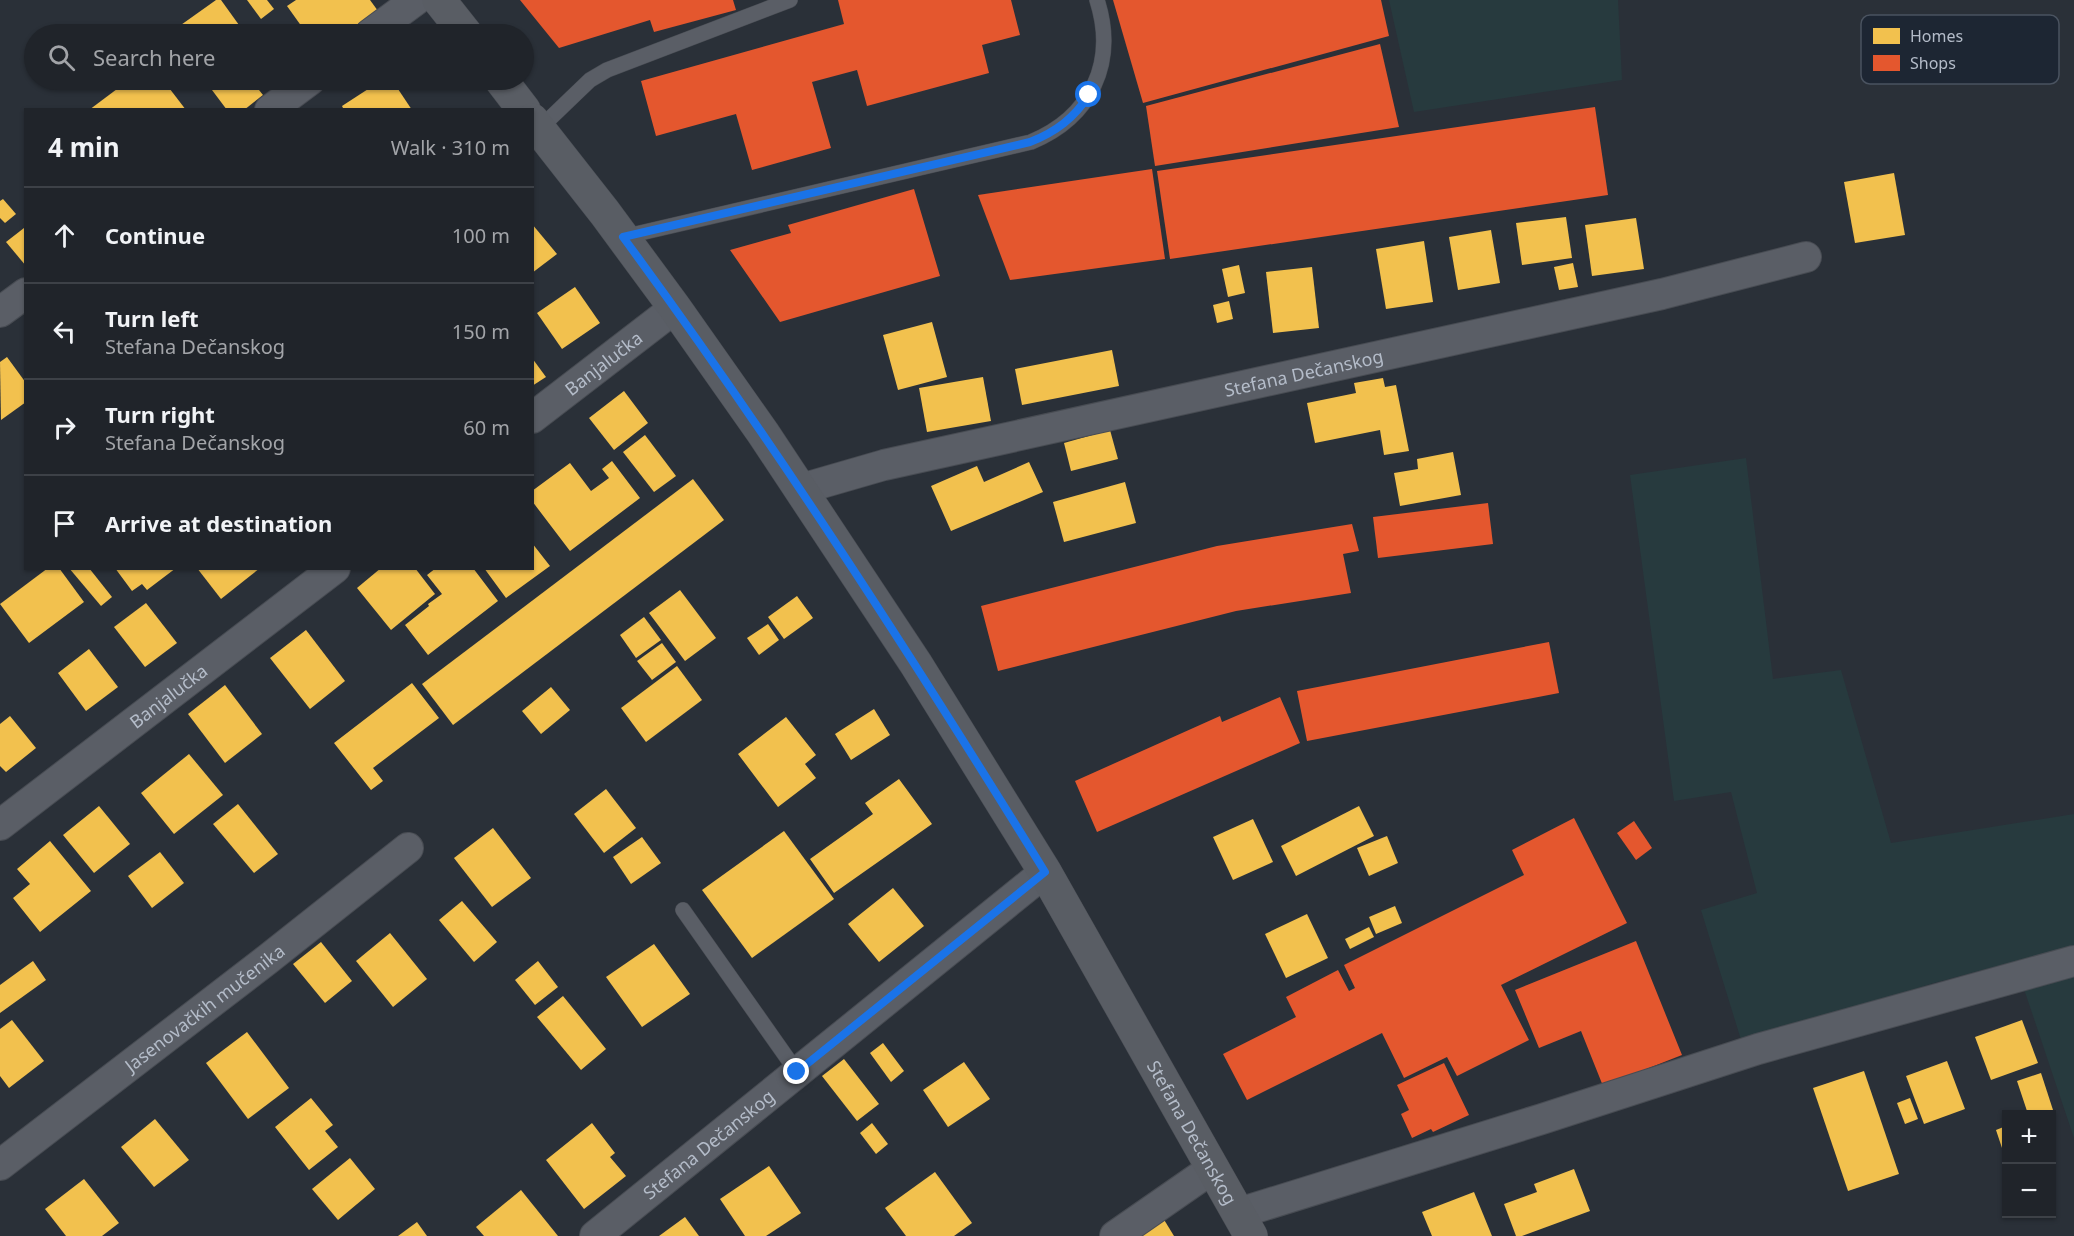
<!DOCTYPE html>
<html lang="en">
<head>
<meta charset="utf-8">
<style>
	:root { --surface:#20242a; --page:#2d3036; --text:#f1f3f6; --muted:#a2a4a8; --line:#3d4147 }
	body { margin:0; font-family:"Noto Sans",sans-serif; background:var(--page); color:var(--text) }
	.controls { position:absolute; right:18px; bottom:18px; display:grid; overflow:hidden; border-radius:0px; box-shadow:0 2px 4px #0004 }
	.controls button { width:54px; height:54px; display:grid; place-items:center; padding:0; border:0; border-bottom:2px solid var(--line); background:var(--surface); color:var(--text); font:30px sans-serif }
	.stop { position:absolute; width:18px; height:18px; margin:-14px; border:4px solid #1a73e8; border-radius:50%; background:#fff }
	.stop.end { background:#1a73e8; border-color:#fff; box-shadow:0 2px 6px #0008 }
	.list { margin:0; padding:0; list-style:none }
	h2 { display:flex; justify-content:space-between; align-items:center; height:78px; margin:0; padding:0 24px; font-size:26px }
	h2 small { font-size:20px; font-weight:400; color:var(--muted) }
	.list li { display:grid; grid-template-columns:39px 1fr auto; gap:18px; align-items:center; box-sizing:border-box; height:96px; padding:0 24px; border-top:2px solid var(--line) }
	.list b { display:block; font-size:22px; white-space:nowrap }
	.list p { margin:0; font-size:20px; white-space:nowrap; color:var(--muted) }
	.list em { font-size:20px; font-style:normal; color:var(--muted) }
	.icon { flex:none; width:33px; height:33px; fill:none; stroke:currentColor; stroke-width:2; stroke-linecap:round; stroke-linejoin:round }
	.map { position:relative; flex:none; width:2074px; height:1236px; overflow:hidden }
	.search { position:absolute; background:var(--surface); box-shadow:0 2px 4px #0004; left:24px; top:24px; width:510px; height:66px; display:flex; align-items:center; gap:15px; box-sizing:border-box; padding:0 21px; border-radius:33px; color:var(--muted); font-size:22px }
	.panel { position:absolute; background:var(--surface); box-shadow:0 2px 4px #0004; left:24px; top:108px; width:510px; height:462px; border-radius:0px }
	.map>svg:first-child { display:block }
	.green { fill:#273a3e }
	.homes { fill:#f2c14e }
	.shops { fill:#e4572e }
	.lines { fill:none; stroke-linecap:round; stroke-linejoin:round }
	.service-casing { stroke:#484c53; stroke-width:16 }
	.minor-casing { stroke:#484c53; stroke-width:32 }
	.secondary-casing { stroke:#484c53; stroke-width:34 }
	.service { stroke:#5a5e66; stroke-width:15 }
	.minor { stroke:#5a5e66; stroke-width:30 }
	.secondary { stroke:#595d64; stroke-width:33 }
	.route { stroke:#1a73e8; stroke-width:8 }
	.labels { text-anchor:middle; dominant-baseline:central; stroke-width:6; stroke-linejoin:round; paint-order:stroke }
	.street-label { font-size:18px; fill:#b4bcc9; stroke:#1d2633 }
	.key { fill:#1d2633; stroke:#4a5360; stroke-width:1.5 }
	.key-label { font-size:16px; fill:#b4bcc9 }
</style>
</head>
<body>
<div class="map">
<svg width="2074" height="1236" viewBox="0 0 2074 1236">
	<rect width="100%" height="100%" fill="#2a3038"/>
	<g class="green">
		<path d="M1389,0H1618L1622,80L1414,112Z"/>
		<path d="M1746,458L1773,679L1841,670L1891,843L2074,814V946L1934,983L1742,1043L1701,910L1757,893L1731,792L1674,801L1630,475Z"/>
		<path d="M2074,976V1138L2024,989Z"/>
	</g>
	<g class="homes">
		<path d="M216,0H221L244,32L240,34H173L171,32Z"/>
		<path d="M247,0H267L274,9L261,19Z"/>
		<path d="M296,0H370L378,11L343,34H307L287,6Z"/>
		<path d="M129,80H163L186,110H89Z"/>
		<path d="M227,80H251L263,95L244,110H227L212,90Z"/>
		<path d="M382,80H392L412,110H344L342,106Z"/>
		<path d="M1894,173L1905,235L1855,243L1844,182Z"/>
		<path d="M3,199L16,214L5,223L0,218V201Z"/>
		<path d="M1566,217L1572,258L1522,265L1516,223Z"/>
		<path d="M1636,218L1644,269L1592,276L1585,225Z"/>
		<path d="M532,224L557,254L532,273Z"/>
		<path d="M24,228L26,229V266L6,242Z"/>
		<path d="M1491,230L1500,283L1458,290L1449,237Z"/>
		<path d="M1424,241L1433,302L1386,309L1376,249Z"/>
		<path d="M1573,263L1578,287L1559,290L1554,267Z"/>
		<path d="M1239,265L1245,293L1228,297L1222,269Z"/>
		<path d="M1312,267L1319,328L1273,333L1266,272Z"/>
		<path d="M575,287L600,323L562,349L537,313Z"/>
		<path d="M1229,301L1233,319L1217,323L1213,305Z"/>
		<path d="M932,322L947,377L898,390L883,335Z"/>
		<path d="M1112,350L1119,386L1022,405L1015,369Z"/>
		<path d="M7,357L26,383V402L1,420L0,362Z"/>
		<path d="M532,358L546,377L532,386Z"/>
		<path d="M983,377L991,421L927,432L919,388Z"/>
		<path d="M1383,378L1385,387L1396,385L1409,451L1384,455L1380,430L1315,443L1307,403L1356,393L1354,383Z"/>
		<path d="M624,391L648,423L614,450L589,418Z"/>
		<path d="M1110,430L1118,459L1071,471L1064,443Z"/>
		<path d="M645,435L676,476L654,492L623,452Z"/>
		<path d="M1453,452L1461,495L1400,506L1394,473L1418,469L1417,459Z"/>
		<path d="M612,461L640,498L570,551L532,501V491L570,463L591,491L609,478L602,469Z"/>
		<path d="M1029,462L1043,492L951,531L931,486L977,466L984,482Z"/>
		<path d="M693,479L724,520L453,725L422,684Z"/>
		<path d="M1125,482L1136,523L1064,542L1053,502Z"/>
		<path d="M532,543L550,566L506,598L484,568H532Z"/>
		<path d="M48,568H59L84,602L29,643L0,604Z"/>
		<path d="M69,568H89L112,597L101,606Z"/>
		<path d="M115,568H176L147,590L142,584L132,591Z"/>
		<path d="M197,568H260L221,599Z"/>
		<path d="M381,568H415L435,594L391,630L357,588Z"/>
		<path d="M436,568H473L498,601L428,655L405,625L429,606L428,604L442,594L427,575Z"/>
		<path d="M680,590L716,638L685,661L649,613Z"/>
		<path d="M797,596L813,618L784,639L768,617Z"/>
		<path d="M146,603L177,643L145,667L114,627Z"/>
		<path d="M644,617L661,640L636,658L620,635Z"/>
		<path d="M768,624L779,640L759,655L747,638Z"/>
		<path d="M306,630L345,681L310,709L270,658Z"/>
		<path d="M662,643L676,662L652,680L637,661Z"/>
		<path d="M89,649L118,687L86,711L58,673Z"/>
		<path d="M677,666L702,700L646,742L621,708Z"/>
		<path d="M412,683L439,718L373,768L383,781L371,790L334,743Z"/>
		<path d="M225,685L262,734L225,763L188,714Z"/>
		<path d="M551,687L570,710L541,734L522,711Z"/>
		<path d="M874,709L890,735L851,760L835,734Z"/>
		<path d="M10,716L36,748L6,772L0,766V724Z"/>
		<path d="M786,717L816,755L805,764L816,778L778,807L738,754Z"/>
		<path d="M189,754L223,795L174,834L141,793Z"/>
		<path d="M899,779L932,824L834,893L810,859L873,814L865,803Z"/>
		<path d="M606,789L636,828L604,853L574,814Z"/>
		<path d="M238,804L278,854L254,873L213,824Z"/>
		<path d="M99,806L130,844L94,873L63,835Z"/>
		<path d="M1359,806L1374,836L1296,876L1281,846Z"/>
		<path d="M1253,819L1273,862L1233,880L1213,837Z"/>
		<path d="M493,828L531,878L492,907L454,858Z"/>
		<path d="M784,831L834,899L752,958L702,890Z"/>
		<path d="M1387,836L1398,863L1369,876L1357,848Z"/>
		<path d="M642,837L661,863L631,884L613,857Z"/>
		<path d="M50,841L91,891L40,932L13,898L30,884L17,869Z"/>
		<path d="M160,852L184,883L152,908L128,876Z"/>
		<path d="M893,888L924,926L879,962L848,924Z"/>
		<path d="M462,901L497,942L474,962L439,920Z"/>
		<path d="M1395,906L1402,923L1376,934L1369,917Z"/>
		<path d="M1307,914L1328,958L1286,978L1265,934Z"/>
		<path d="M1369,927L1374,937L1350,949L1345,939Z"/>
		<path d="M390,933L427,979L393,1007L356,961Z"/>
		<path d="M321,942L352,981L325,1003L293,964Z"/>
		<path d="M654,944L690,994L642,1027L606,977Z"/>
		<path d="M33,961L46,980L0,1013V985Z"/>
		<path d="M538,961L558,987L535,1005L515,980Z"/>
		<path d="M563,996L606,1049L581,1070L537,1017Z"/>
		<path d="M12,1020L44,1061L9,1088L0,1076V1029Z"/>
		<path d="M2022,1020L2038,1063L1991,1080L1975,1037Z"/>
		<path d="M247,1032L289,1088L248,1119L206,1063Z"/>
		<path d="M883,1043L904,1071L891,1082L870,1053Z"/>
		<path d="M844,1059L879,1104L857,1121L822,1076Z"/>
		<path d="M1947,1061L1965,1109L1924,1124L1906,1076Z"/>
		<path d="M964,1062L990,1099L948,1127L923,1090Z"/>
		<path d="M1864,1071L1899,1174L1848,1191L1813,1088Z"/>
		<path d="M2041,1073L2053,1110L2040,1114H2028L2017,1081Z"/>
		<path d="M311,1098L333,1125L325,1131L338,1147L309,1170L275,1127Z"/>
		<path d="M1910,1098L1918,1119L1905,1124L1897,1103Z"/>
		<path d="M155,1119L189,1160L154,1187L121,1147Z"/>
		<path d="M592,1123L615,1153L610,1157L626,1176L584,1209L546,1160Z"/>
		<path d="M872,1123L888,1144L876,1154L860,1133Z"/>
		<path d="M2006,1126V1146L2002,1148L1996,1130Z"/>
		<path d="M350,1158L375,1189L338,1220L312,1189Z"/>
		<path d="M769,1166L801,1213L766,1236H745L720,1199Z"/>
		<path d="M1574,1169L1590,1211L1522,1236H1516L1504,1204L1537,1192L1534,1184Z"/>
		<path d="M935,1172L972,1223L954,1236H906L885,1208Z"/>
		<path d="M84,1179L119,1223L102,1236H66L45,1209Z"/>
		<path d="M521,1190L558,1236H484L476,1227Z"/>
		<path d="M1474,1192L1492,1236H1432L1422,1212Z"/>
		<path d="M685,1217L699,1236H659Z"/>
		<path d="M1163,1218L1174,1236H1134Z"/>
		<path d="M417,1222L427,1236H398Z"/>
	</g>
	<g class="shops">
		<path d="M520,0H733L736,10L654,32L650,20L559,48Z"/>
		<path d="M838,0H1011L1020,35L982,45L989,73L867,106L857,70L812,82L831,148L752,170L736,114L656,136L641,81L844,24Z"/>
		<path d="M1113,0H1381L1389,36L1143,103Z"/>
		<path d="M1380,44L1399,127L1155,166L1146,106Z"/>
		<path d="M1595,107L1608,195L1170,259L1157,171Z"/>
		<path d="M1152,169L1165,259L1010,280L978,195Z"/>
		<path d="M914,189L940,276L780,322L730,250L791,233L788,225Z"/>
		<path d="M1488,503L1493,544L1378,558L1373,517Z"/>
		<path d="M1352,524L1359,551L1343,554L1351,593L1236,611L998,671L981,606L1217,546Z"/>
		<path d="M1549,642L1559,693L1307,741L1297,691Z"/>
		<path d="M1280,697L1300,743L1097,832L1075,781L1220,716L1222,722Z"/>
		<path d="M1574,818L1627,923L1501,985L1529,1040L1457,1076L1447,1057L1404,1078L1382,1033L1247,1100L1223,1054L1296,1017L1286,997L1338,970L1349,991L1355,988L1344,965L1524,875L1512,850Z"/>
		<path d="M1634,821L1652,848L1636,860L1617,833Z"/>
		<path d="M1636,941L1682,1055L1603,1086L1581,1031L1539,1048L1515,990Z"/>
		<path d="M1444,1063L1469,1115L1433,1132L1431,1129L1412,1138L1401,1114L1409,1110L1397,1085Z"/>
	</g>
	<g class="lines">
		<defs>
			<g id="service">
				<path d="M539,129L590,80L607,70L790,0"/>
				<path d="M623,237L1031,142C1091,117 1117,63 1097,0"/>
				<path d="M683,910L797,1072"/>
			</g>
			<g id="minor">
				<path d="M370,34L416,0"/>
				<path d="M270,110L310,80"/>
				<path d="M0,312L26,293"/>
				<path id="s1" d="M532,418L675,308"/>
				<path id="s2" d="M801,489L884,465L1662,294L1806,257"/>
				<path id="s3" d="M0,825L335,568"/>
				<path id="s4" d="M0,1165L268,959L408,848"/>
				<path d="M1239,1213L1542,1119L1758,1049L2074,961"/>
				<path id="s5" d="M595,1236L1045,872"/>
				<path d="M1115,1236L1213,1168"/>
			</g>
			<g id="secondary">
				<path d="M439,0L466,34"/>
				<path d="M501,80L524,110"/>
				<path id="s6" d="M532,120L605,213L675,308L763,433L916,664L1045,872L1251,1236"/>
			</g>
		</defs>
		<use href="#service" class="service-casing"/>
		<use href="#minor" class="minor-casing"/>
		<use href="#secondary" class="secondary-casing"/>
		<use href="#service" class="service"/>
		<use href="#minor" class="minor"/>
		<use href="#secondary" class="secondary"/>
	</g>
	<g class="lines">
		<path class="route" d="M797,1072L1045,872C911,655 774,442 623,237L1030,142C1056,132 1074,118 1089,95"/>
	</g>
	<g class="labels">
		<g class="street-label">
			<text stroke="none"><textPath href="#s1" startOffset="90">Banjalučka</textPath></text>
			<text stroke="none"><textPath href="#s2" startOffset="516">Stefana Dečanskog</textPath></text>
			<text stroke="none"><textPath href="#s3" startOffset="212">Banjalučka</textPath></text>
			<text stroke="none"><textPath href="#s4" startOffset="258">Jasenovačkih mučenika</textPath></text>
			<text stroke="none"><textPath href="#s6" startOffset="1210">Stefana Dečanskog</textPath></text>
			<text stroke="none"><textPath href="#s5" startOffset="146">Stefana Dečanskog</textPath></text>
		</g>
	</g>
	<rect x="1861" y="15" width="198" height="69" rx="9" class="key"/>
	<rect x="1873" y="28" width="27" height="16" fill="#f2c14e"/>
	<rect x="1873" y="55" width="27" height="16" fill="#e4572e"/>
	<g class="key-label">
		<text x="1910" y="42">Homes</text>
		<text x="1910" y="69">Shops</text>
	</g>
</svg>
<div class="controls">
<button>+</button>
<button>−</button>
</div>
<div class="stop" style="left:1089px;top:95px"></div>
<div class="stop end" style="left:797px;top:1072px"></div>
<div class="search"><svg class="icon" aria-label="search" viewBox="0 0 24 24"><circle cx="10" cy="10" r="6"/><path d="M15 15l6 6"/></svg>Search here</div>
<section class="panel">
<h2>4 min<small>Walk · 310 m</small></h2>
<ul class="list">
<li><svg class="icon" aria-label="ahead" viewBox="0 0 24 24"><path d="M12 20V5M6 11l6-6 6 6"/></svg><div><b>Continue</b></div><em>100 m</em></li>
<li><svg class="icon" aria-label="left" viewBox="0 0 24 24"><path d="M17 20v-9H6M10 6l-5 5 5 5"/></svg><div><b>Turn left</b><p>Stefana Dečanskog</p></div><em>150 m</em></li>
<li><svg class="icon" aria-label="right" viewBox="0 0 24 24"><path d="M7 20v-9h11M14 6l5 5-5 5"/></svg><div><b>Turn right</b><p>Stefana Dečanskog</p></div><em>60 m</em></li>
<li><svg class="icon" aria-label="arrive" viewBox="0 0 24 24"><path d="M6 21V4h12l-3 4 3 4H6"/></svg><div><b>Arrive at destination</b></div></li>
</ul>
</section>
</div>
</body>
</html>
